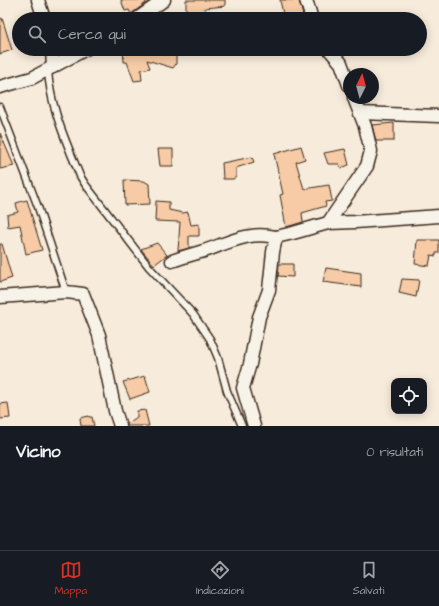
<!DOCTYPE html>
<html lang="it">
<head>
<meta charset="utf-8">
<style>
	:root { --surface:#171b24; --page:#20242c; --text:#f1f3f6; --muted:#9ea1a6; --line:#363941; --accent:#d93025 }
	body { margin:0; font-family:"Architects Daughter",sans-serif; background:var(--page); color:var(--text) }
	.controls { position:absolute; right:12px; bottom:12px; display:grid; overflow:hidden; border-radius:8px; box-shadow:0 2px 10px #0003 }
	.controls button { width:36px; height:36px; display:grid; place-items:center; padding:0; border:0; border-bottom:1px solid var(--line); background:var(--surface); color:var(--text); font:20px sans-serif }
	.compass { position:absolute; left:343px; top:68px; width:36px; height:36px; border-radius:50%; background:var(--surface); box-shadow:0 2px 10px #0003; rotate:6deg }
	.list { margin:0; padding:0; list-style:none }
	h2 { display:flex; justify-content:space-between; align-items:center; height:52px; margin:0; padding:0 16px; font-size:17px }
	h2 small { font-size:13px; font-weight:400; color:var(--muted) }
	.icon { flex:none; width:22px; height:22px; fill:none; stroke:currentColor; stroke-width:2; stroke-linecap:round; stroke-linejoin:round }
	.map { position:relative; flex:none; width:439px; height:426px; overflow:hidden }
	.search { position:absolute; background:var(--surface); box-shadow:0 2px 10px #0003; left:12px; right:12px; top:12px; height:44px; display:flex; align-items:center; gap:10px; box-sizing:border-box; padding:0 14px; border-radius:22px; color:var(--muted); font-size:15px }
	.sheet { height:124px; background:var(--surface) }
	nav { display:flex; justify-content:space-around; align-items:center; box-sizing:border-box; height:56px; border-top:1px solid var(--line); background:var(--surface); font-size:11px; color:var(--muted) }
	nav a { display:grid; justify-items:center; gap:2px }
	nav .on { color:var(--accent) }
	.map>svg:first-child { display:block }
	.building { fill:#f6cba5; stroke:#3b2a1e }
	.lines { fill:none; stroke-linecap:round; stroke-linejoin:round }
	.lane-casing { stroke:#3b2a1e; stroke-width:9 }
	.street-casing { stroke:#3b2a1e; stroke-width:15 }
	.lane { stroke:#f7f3e8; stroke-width:6 }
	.street { stroke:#f7f3e8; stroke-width:12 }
</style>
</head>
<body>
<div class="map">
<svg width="439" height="426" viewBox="0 0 439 426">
	<rect width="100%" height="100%" fill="#f7ebdb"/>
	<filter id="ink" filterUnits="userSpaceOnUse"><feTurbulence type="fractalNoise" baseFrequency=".025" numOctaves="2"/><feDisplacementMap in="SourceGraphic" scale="8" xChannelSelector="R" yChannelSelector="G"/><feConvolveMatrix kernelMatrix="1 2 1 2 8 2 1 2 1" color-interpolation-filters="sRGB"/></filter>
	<g filter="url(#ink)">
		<g class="building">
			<path d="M121,0H145L146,3L131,14L129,10L125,11Z"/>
			<path d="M186,0H225V6L205,8V18L186,19Z"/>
			<path d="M280,0H299L304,19H284Z"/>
			<path d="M2,18L12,50L0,54V19Z"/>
			<path d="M128,49H176V64L173,68L147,60L150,68L141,70L142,80L134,81L127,62H124L123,50Z"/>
			<path d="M394,123V141H376L372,125Z"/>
			<path d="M0,133L14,166L0,169Z"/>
			<path d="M301,146L305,159L296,162L304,189L329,185L332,201L325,202L326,206L302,213L303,222L286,227L280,195L283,194L274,154Z"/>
			<path d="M158,149H173V166H160Z"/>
			<path d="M345,149L349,165L341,168L339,164H328L324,153Z"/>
			<path d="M252,157L254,162L236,168V177L233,179H223L222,163Z"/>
			<path d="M124,180L144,181L149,184L150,204L125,205Z"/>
			<path d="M27,200L42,250L26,254L20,225L8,227L7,215L18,212L16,203Z"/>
			<path d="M156,201L169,202V210L183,213L188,212L191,225L199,224V236H189V248L178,251L180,222L155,221Z"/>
			<path d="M417,240H439V253H436V256L431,255L429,266L415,264Z"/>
			<path d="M157,243L167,255L154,265L141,249Z"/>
			<path d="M0,244H2L12,278L0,282Z"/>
			<path d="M279,264H293V277L278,276Z"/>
			<path d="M326,268L361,273V287L323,282Z"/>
			<path d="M402,279L419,280L416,297L399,293Z"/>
			<path d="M145,376L150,392L130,399L123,382Z"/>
			<path d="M8,403L10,418L0,419V404Z"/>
			<path d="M145,410L149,426H127V424L137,417V411Z"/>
			<path d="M89,416V417H92L94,426H81L80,418Z"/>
		</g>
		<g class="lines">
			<defs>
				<g id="lane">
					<path d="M48,70C50,107 66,141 80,176L85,184L149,267L193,314L210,339L218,358L227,391L242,426"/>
					<path d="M0,107L38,207L66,292"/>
				</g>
				<g id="street">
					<path d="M38,0L44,19"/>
					<path d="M306,0L312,19"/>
					<path d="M137,19L164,0"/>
					<path d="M52,49L53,67"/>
					<path d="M329,49L341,63L349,85"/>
					<path d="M0,87L32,78L86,49"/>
					<path d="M360,113L439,116"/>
					<path d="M328,223L355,222L439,216"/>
					<path d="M172,261C183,257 194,254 204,251C230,242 248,231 276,237"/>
					<path d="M0,297L66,292L83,294L99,335L115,411L120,426"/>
					<path d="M254,426L243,388L250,364L259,317L269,290L273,252L276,237L293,233L328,223L367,166L371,151L365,126L354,98"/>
				</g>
			</defs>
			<use href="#lane" class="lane-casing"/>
			<use href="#street" class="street-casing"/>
			<use href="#lane" class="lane"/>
			<use href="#street" class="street"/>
		</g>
	</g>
</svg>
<div class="controls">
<button><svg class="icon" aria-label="locate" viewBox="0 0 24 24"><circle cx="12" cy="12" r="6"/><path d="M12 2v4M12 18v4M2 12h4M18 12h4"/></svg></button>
</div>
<svg class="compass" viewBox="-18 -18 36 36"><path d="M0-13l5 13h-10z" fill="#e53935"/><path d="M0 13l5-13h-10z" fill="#9ea1a6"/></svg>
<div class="search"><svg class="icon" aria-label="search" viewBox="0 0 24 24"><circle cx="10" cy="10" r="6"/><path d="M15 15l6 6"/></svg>Cerca qui</div>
</div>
<section class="sheet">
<h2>Vicino<small>0 risultati</small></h2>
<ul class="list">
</ul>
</section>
<nav>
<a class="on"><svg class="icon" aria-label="map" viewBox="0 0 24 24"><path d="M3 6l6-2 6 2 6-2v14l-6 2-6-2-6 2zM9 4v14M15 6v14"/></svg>Mappa</a>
<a><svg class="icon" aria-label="directions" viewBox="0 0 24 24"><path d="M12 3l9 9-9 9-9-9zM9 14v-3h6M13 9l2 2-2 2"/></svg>Indicazioni</a>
<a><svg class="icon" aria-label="saved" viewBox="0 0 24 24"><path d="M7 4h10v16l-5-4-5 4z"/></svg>Salvati</a>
</nav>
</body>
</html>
